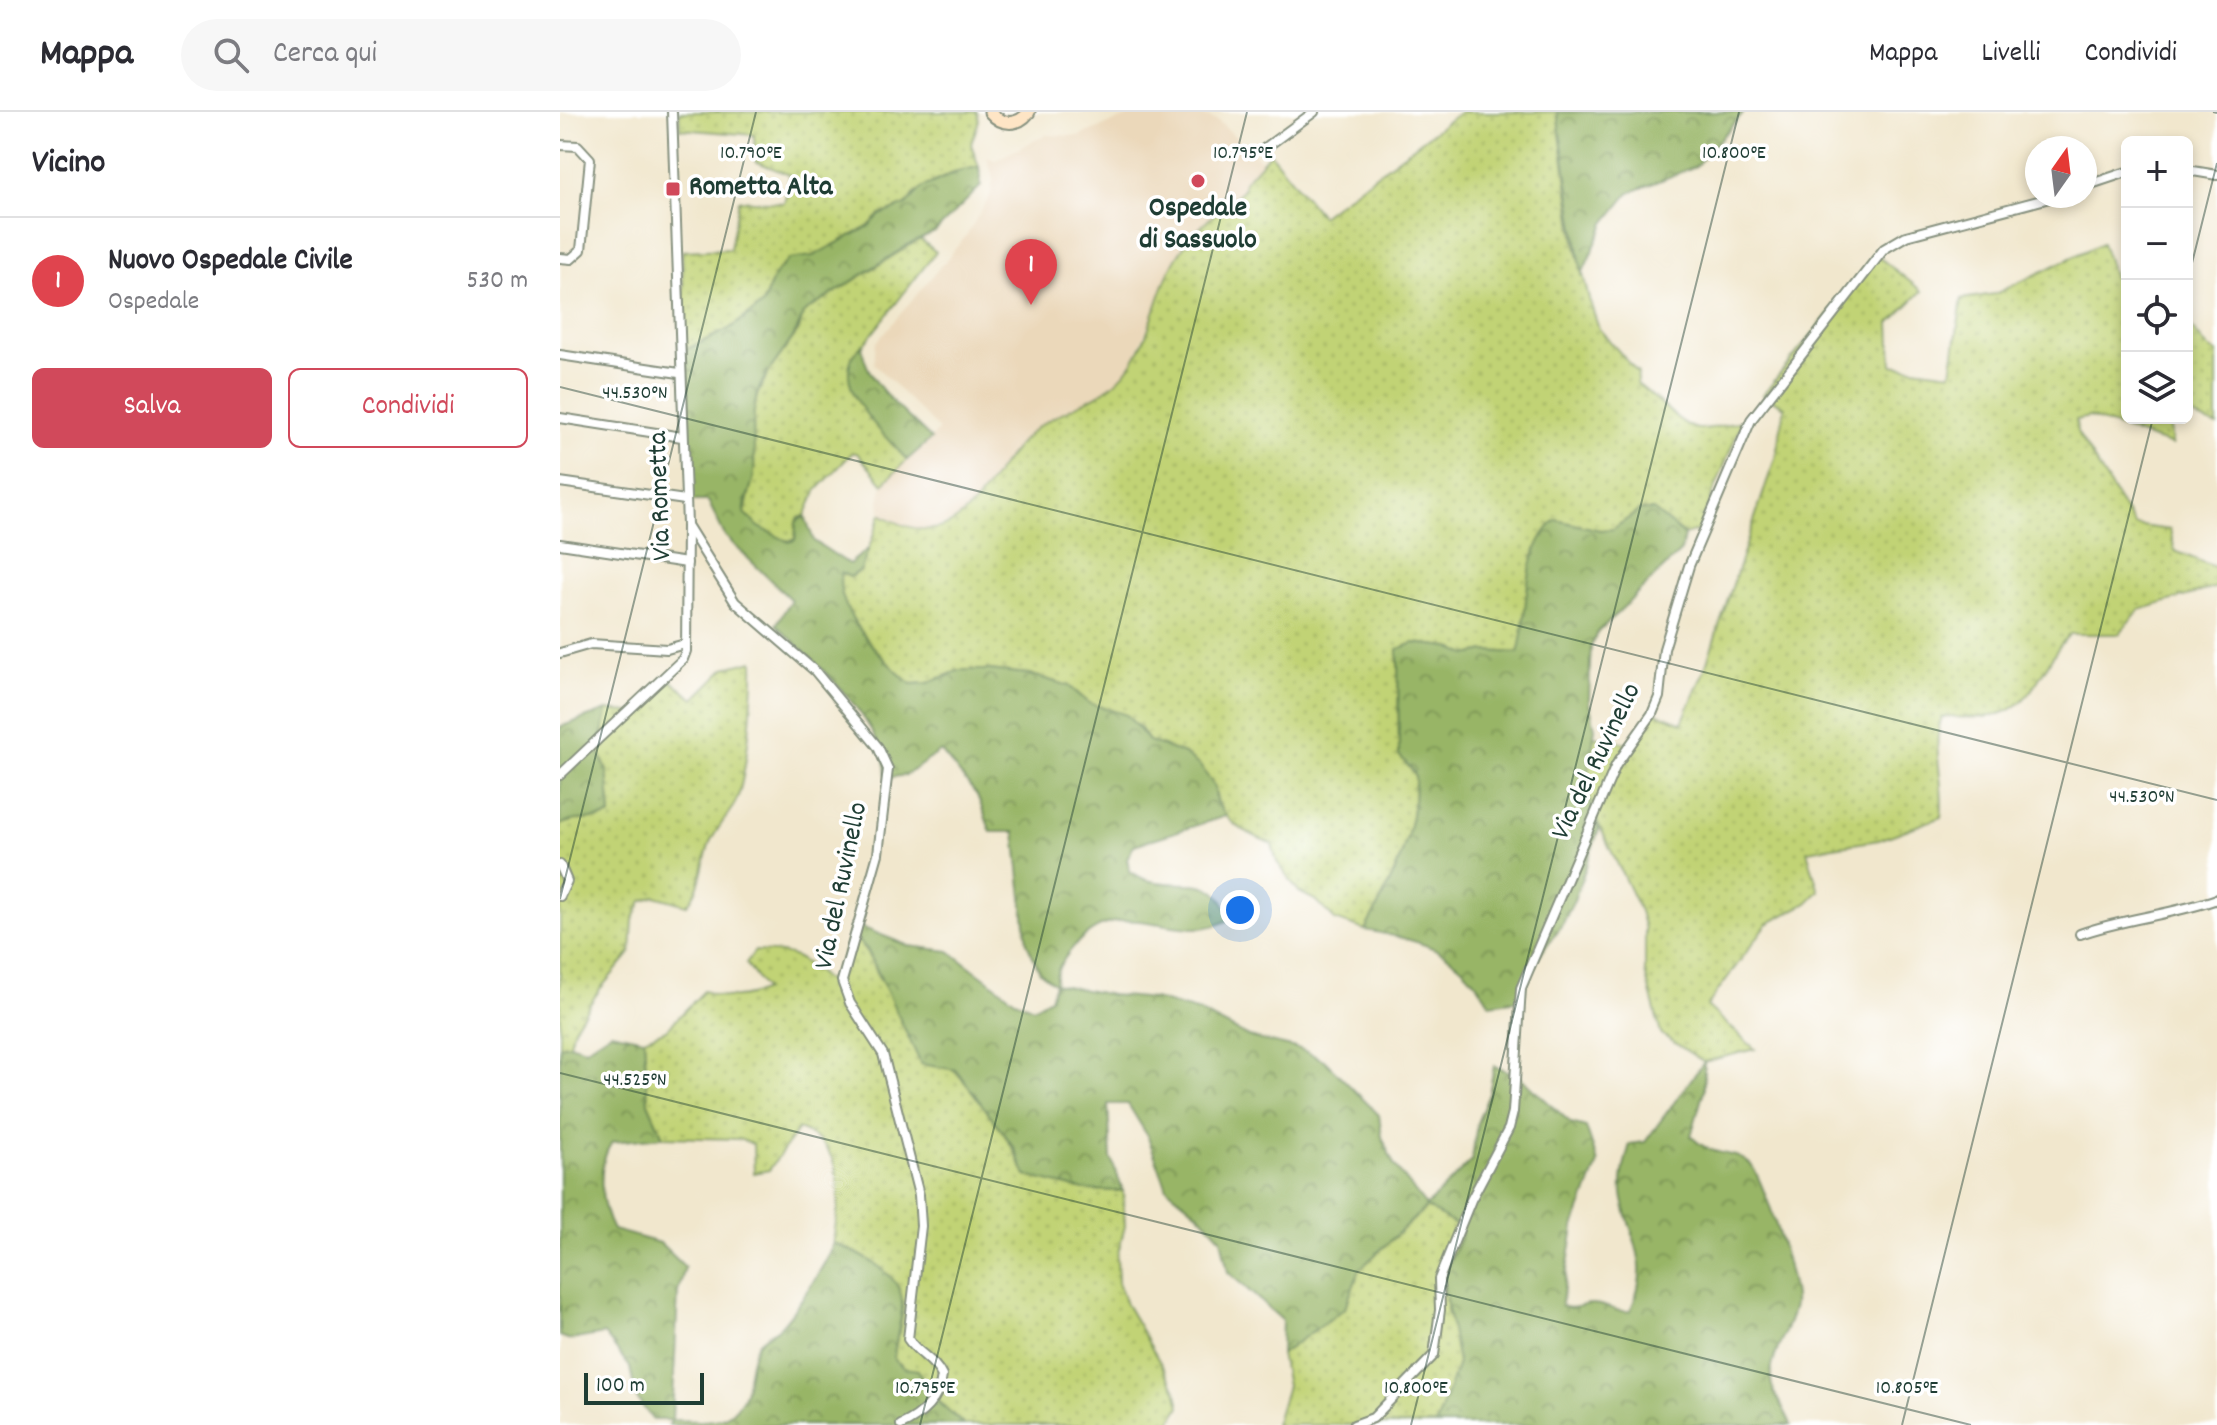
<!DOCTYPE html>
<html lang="it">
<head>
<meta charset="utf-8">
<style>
	:root { --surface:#fff; --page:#f7f7f7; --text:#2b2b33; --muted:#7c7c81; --line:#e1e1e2; --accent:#d1495b }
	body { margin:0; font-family:Dekko,sans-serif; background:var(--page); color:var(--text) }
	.controls { position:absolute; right:24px; top:24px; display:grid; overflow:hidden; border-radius:12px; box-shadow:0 4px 12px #0003 }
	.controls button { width:72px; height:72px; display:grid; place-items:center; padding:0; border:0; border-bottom:2px solid var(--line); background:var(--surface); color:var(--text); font:40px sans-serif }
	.compass { position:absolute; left:1465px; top:24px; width:72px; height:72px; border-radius:50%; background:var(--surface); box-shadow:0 4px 12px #0003; rotate:14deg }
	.scale { position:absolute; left:24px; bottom:20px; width:120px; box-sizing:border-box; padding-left:8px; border:4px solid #1f3d34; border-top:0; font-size:22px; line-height:28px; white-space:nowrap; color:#1f3d34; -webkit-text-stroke:6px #fff; paint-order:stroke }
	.you { position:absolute; left:680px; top:798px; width:28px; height:28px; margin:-20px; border:6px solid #fff; border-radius:50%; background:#1a73e8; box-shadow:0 0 0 12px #1a73e833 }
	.badge { display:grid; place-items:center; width:52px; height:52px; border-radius:50%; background:var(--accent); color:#fff; font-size:26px; font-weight:700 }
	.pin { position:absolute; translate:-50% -66px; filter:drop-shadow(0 2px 4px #0008) }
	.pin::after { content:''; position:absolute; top:42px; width:28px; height:24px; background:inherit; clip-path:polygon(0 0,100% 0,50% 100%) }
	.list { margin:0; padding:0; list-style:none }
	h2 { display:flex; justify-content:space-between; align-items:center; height:104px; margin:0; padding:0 32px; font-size:34px }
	h2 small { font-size:26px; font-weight:400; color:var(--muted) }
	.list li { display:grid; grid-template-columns:52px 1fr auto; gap:24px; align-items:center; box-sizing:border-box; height:128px; padding:0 32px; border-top:2px solid var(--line) }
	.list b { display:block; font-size:30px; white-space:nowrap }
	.list p { margin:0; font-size:26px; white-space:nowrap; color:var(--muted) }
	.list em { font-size:26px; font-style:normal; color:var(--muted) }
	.actions { display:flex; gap:16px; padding:24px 32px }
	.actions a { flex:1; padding:18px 0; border:2px solid var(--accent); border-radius:12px; text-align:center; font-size:28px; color:var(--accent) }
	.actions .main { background:var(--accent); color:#fff }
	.icon { flex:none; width:44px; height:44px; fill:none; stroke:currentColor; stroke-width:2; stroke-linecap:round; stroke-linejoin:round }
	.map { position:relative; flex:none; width:1657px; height:1313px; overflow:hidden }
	header { display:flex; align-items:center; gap:48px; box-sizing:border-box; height:112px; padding:0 40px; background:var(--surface); border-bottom:2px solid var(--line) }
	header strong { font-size:38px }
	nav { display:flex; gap:44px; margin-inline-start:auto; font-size:28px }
	.search { width:560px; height:72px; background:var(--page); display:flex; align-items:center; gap:20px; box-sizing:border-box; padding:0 28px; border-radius:44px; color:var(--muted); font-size:30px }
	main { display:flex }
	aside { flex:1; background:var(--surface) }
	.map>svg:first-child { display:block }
	.built { fill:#ebd8ba }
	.grass { fill:url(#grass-dots); stroke:#708854; stroke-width:2 }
	.forest { fill:url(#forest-crowns); stroke:#5c794d; stroke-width:2 }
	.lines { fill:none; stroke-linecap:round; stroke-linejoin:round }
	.street-casing { stroke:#889280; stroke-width:12 }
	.secondary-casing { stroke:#889280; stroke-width:15 }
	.street { stroke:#fff; stroke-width:8 }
	.secondary { stroke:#fee5c5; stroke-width:11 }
	.ticks { fill:none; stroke:#1f3d34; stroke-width:2; stroke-opacity:0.45 }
	.poi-dot { fill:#d1495b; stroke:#fff; stroke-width:3 }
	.labels { text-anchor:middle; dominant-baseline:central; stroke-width:7; stroke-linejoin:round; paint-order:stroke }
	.poi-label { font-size:28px; font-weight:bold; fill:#1f3d34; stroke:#fff; text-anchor:start }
	.street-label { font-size:28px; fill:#1f3d34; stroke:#fff }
	.ticks-label { font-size:20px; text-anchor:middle; fill:#1f3d34; stroke:#fff; stroke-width:7; stroke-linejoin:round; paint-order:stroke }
</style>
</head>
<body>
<header>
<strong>Mappa</strong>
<div class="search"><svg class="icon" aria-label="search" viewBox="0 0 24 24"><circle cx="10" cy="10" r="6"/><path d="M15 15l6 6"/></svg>Cerca qui</div>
<nav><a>Mappa</a><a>Livelli</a><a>Condividi</a></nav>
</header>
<main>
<aside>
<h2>Vicino<small></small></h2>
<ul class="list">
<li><span class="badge" style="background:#e0444e">1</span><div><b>Nuovo Ospedale Civile</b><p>Ospedale</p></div><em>530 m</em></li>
</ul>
<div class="actions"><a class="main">Salva</a><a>Condividi</a></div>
</aside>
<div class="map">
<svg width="1657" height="1313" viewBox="0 0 1657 1313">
	<defs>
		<pattern id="grass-dots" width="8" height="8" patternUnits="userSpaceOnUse" patternTransform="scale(2)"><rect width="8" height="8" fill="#c1d375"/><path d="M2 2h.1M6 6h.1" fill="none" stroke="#a5b666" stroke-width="1.8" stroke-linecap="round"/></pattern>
		<pattern id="forest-crowns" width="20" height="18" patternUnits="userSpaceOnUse" patternTransform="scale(2)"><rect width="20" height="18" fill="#98b566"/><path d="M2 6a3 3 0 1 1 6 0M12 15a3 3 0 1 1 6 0" fill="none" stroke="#7b9455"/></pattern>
	</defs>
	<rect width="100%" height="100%" fill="#fff"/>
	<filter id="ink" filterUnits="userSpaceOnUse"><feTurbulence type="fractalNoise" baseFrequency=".0125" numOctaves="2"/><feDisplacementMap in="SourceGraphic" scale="16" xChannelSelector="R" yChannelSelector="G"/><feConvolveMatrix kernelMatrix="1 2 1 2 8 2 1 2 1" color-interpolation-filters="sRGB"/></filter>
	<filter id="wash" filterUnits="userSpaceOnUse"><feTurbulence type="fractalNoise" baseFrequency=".006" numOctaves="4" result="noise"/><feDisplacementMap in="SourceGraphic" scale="32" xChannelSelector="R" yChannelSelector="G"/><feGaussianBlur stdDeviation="1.8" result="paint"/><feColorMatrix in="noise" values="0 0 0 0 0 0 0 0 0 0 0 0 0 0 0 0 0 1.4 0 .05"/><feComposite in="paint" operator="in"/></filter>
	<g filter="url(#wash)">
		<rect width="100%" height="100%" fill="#f1e7cd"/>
		<path class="built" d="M580,0H630L657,8L702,49L684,70L683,76L622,136L571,253L551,276L477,315L460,330L427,379L397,407L365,419L344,416L321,402L319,389L323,372L379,318L314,252L316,231L406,124L430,84L433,67L427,45L435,48L486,23L518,24Z"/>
		<g class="grass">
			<path d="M119,0H417L419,8L411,32L419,55L390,62L356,80L346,93L320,103L308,115L253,144L229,148L210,173L202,193L169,217L125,238L122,139L170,137L179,88L224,91L230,63L195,49L194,23L120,17Z"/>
			<path d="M900,0H997L1015,130L1029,187L1039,217L1078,261L1077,272C1094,283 1121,315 1138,317C1151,318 1169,311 1182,309L1138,419L1124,423L1093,398H1080L1053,417L1040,418L997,408C964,434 969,503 959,541L926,539L907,543L889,535L855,531L838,538L839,643L855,662C857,721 833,768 805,818L775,808L755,788L739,780L717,750L712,732C684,720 657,709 655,675L624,642L589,629L580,615L529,591L509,574L469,562L429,558H400L368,571L351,572C329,554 266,490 282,460L291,465L301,458L321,402C408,455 422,359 474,318C505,293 546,289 570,254C594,220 597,172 622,137C637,115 663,96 683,77L684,70L710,41L761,104Z"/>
			<path d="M360,127L376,140L291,249L299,291L347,348L323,372L297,341H292L256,379L245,404L238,406L235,428C219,431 194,415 185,402L194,359L192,305L197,283L209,259L239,218L243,201Z"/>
			<path d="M1542,131L1567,203V306H1609L1612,333L1529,305L1516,308L1517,320L1574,413L1610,418L1615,439L1657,456V475L1579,498L1559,522H1510C1487,543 1476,588 1445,600C1426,608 1402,605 1382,605C1370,636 1386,672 1381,705L1319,728L1247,739L1259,779L1247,791L1207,812L1147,894L1195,937L1144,950L1101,922L1085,860V817L1080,799L1029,692L1026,674L1034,624L1075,633L1095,600L1122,611L1144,559L1216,343L1225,295L1203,283L1316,143L1362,179L1330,211L1332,253L1391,261L1402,187L1435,182Z"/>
			<path d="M1627,210L1647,235L1657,241V314L1627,302Z"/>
			<path d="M193,549C194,576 187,667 176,689C169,704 157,715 150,731C141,753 143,774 127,793L95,784L82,789L73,808L71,840L40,877L14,916L10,932L0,934V713C16,704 34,711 51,703L47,659L39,640L47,598L76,601L109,567L134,587L165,556Z"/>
			<path d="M291,823C312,840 310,854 324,874C369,939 436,989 466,1064L524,1078L563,1079L565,1114L557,1145L558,1170L566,1192L616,1278L620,1294L609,1313H404L334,1247C334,1229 345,1207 342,1190C338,1159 298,1140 273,1131C280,1086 289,1035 238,1017L209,1058L194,1061L193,1032L178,1027L103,1025L88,991L84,927L106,918L144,879C167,888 182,887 205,878L186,851L195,839C232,840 239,843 266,868L275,864Z"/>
			<path d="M867,1095L899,1115L902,1122L888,1150L887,1199L897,1231L898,1251L876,1313H715L727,1274L721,1242L785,1196L800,1157Z"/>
		</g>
		<g class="forest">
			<path d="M997,0H1184L1136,54L1069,81L1045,111L1022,162Z"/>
			<path d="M419,55L421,74L375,120L348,133L243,201C237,228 216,245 203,269C187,299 196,329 194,360C194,375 183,386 185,402L199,415L229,430L235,428L236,410L245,404L254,429L289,452L308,437L301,458L290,465L281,461C273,498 325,551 351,572L368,571L400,558H429L469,562L509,574L529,591L567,603L589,629L624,642L640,654L655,675L656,690L666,704L574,733L567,747L570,759C575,762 582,767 587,768C623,779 657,756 670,807C618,838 562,774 510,839C501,851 496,857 495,872L551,883L594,887L640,900L689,925L740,937L764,948L819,1003L822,1025L834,1053L866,1094L912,1048L917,1011L929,982L934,954L958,963L1011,1011L1026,1015L1038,1051L1014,1115L1001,1194C1014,1199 1019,1192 1032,1192C1046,1192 1055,1201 1070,1199C1092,1152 1073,1134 1063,1088C1059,1071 1065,1049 1070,1032L1085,1030L1144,950V978L1131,1024C1152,1047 1174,1037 1190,1052C1203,1064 1237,1174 1234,1192C1231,1214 1212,1241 1211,1262C1209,1282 1226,1296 1231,1313H876L898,1251L882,1166L902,1122L899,1115L866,1095L800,1157L785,1196L721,1242L722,1208L668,1160L661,1126L639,1102L607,1076L587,1023L568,992H548L551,1046L563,1079L524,1078L466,1064L454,1035L396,958L361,952L307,837L291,823L296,813L349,834L389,839L455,888L473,896L490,886L495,872L480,860L467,831L455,720H431L417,683L381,639L346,663L326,666C328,613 253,547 216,513L231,488L165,424L148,389H132L125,238L169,217L202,193L215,162L229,147L253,144L308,115L320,103L346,93L363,75L402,58Z"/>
			<path d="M302,233C304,271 346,301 371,327L347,348C327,325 278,284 291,248C292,244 299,237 302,233Z"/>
			<path d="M1080,398H1093L1124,423L1121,439L1038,520L1031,534L1030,552L1029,590L1035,616L1026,674L1039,717L1014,788L1003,811L977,847L959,888L930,892C898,836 864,830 805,818C833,768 857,721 855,662L839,643L838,537L854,531L889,535L907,543L926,539L958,541C970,500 960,438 996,408L1040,418L1053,417Z"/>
			<path d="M47,598L39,640L47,659L51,703C34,711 16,704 0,713V615Z"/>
			<path d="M51,920L84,927L88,991L103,1025L52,1030C36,1053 40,1094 53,1118L100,1131L125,1155L118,1180L112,1308C131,1308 156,1313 171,1301C194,1282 184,1257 197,1233C202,1224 214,1221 221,1214C234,1200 271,1146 273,1131C296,1140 342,1160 342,1190C343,1209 334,1228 334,1247L344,1256L358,1258L372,1285L404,1313H109L111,1308H93L76,1285L70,1255L44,1222L10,1228L0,1224V934L10,932L25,937Z"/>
		</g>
	</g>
	<g filter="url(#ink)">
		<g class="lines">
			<defs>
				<g id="street">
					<path d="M0,33L18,34L30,47L21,138L11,147L0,146"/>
					<path d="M705,36L754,0"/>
					<path d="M1627,58L1657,63"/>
					<path d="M1525,74L1567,60"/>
					<path d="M0,243L119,261"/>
					<path d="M0,306L122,325"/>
					<path d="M0,370L125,388"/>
					<path d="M127,413L175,490L255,559L318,635L328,657L318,742L282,869L290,891L323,942L359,1083L361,1114L348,1227C358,1242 375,1248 382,1264C380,1287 361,1304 341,1313"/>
					<path d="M0,432L127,451"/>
					<path d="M0,541L31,532L107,537L125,532"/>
					<path d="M0,663L123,547L126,539L127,413L112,0"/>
					<path d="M0,753L7,769L0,784"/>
					<path d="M1520,822C1565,806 1612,803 1657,787"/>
					<path d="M794,1313L813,1306L874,1243L880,1198L879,1167L911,1088L949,1016L953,1000L961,876L1056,653L1092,602L1099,585L1104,537L1129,454L1191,308L1324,137L1346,124L1497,84"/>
				</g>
				<path id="secondary" d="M430,0C442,14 458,14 469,0"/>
			</defs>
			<use href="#street" class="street-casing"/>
			<use href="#secondary" class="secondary-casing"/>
			<use href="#street" class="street"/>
			<use href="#secondary" class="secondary"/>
		</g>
	</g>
	<path class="ticks" d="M1653,0L1657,1M1627,171L1657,51M0,275L1657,688M0,787L196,0M0,961L1411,1313M360,1313L687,0M851,1313L1179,0M1342,1313L1593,306"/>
	<g class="poi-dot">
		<circle cx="638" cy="69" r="8"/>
		<rect x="105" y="69" width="16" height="16" rx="4"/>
	</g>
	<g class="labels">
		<g class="poi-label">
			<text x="129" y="77">Rometta Alta</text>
			<text x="638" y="98" text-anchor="middle">Ospedale<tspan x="638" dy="32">di Sassuolo</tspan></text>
		</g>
		<g class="street-label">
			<text transform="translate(102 384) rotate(-92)">Via Rometta</text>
			<text transform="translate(1038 650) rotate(-64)">Via del Ruvinello</text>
			<text transform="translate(283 774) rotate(-78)">Via del Ruvinello</text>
		</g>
	</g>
	<g class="ticks-label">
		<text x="683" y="46">10.795°E</text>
		<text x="191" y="46">10.790°E</text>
		<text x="1174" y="46">10.800°E</text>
		<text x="75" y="286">44.530°N</text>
		<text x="1582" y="690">44.530°N</text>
		<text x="75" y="973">44.525°N</text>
		<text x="365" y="1281">10.795°E</text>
		<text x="856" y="1281">10.800°E</text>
		<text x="1347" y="1281">10.805°E</text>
	</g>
</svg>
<div class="controls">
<button>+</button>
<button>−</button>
<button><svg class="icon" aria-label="locate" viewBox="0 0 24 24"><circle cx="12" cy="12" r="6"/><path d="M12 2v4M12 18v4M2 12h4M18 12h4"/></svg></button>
<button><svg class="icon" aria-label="layers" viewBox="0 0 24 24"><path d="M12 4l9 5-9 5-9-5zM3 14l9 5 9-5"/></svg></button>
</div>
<svg class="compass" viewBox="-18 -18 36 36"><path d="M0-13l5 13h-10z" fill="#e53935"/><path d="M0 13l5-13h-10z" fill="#7c7c81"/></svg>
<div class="scale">100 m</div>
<div class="you"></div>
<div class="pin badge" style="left:471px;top:193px;background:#e0444e">1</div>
</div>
</main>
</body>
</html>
